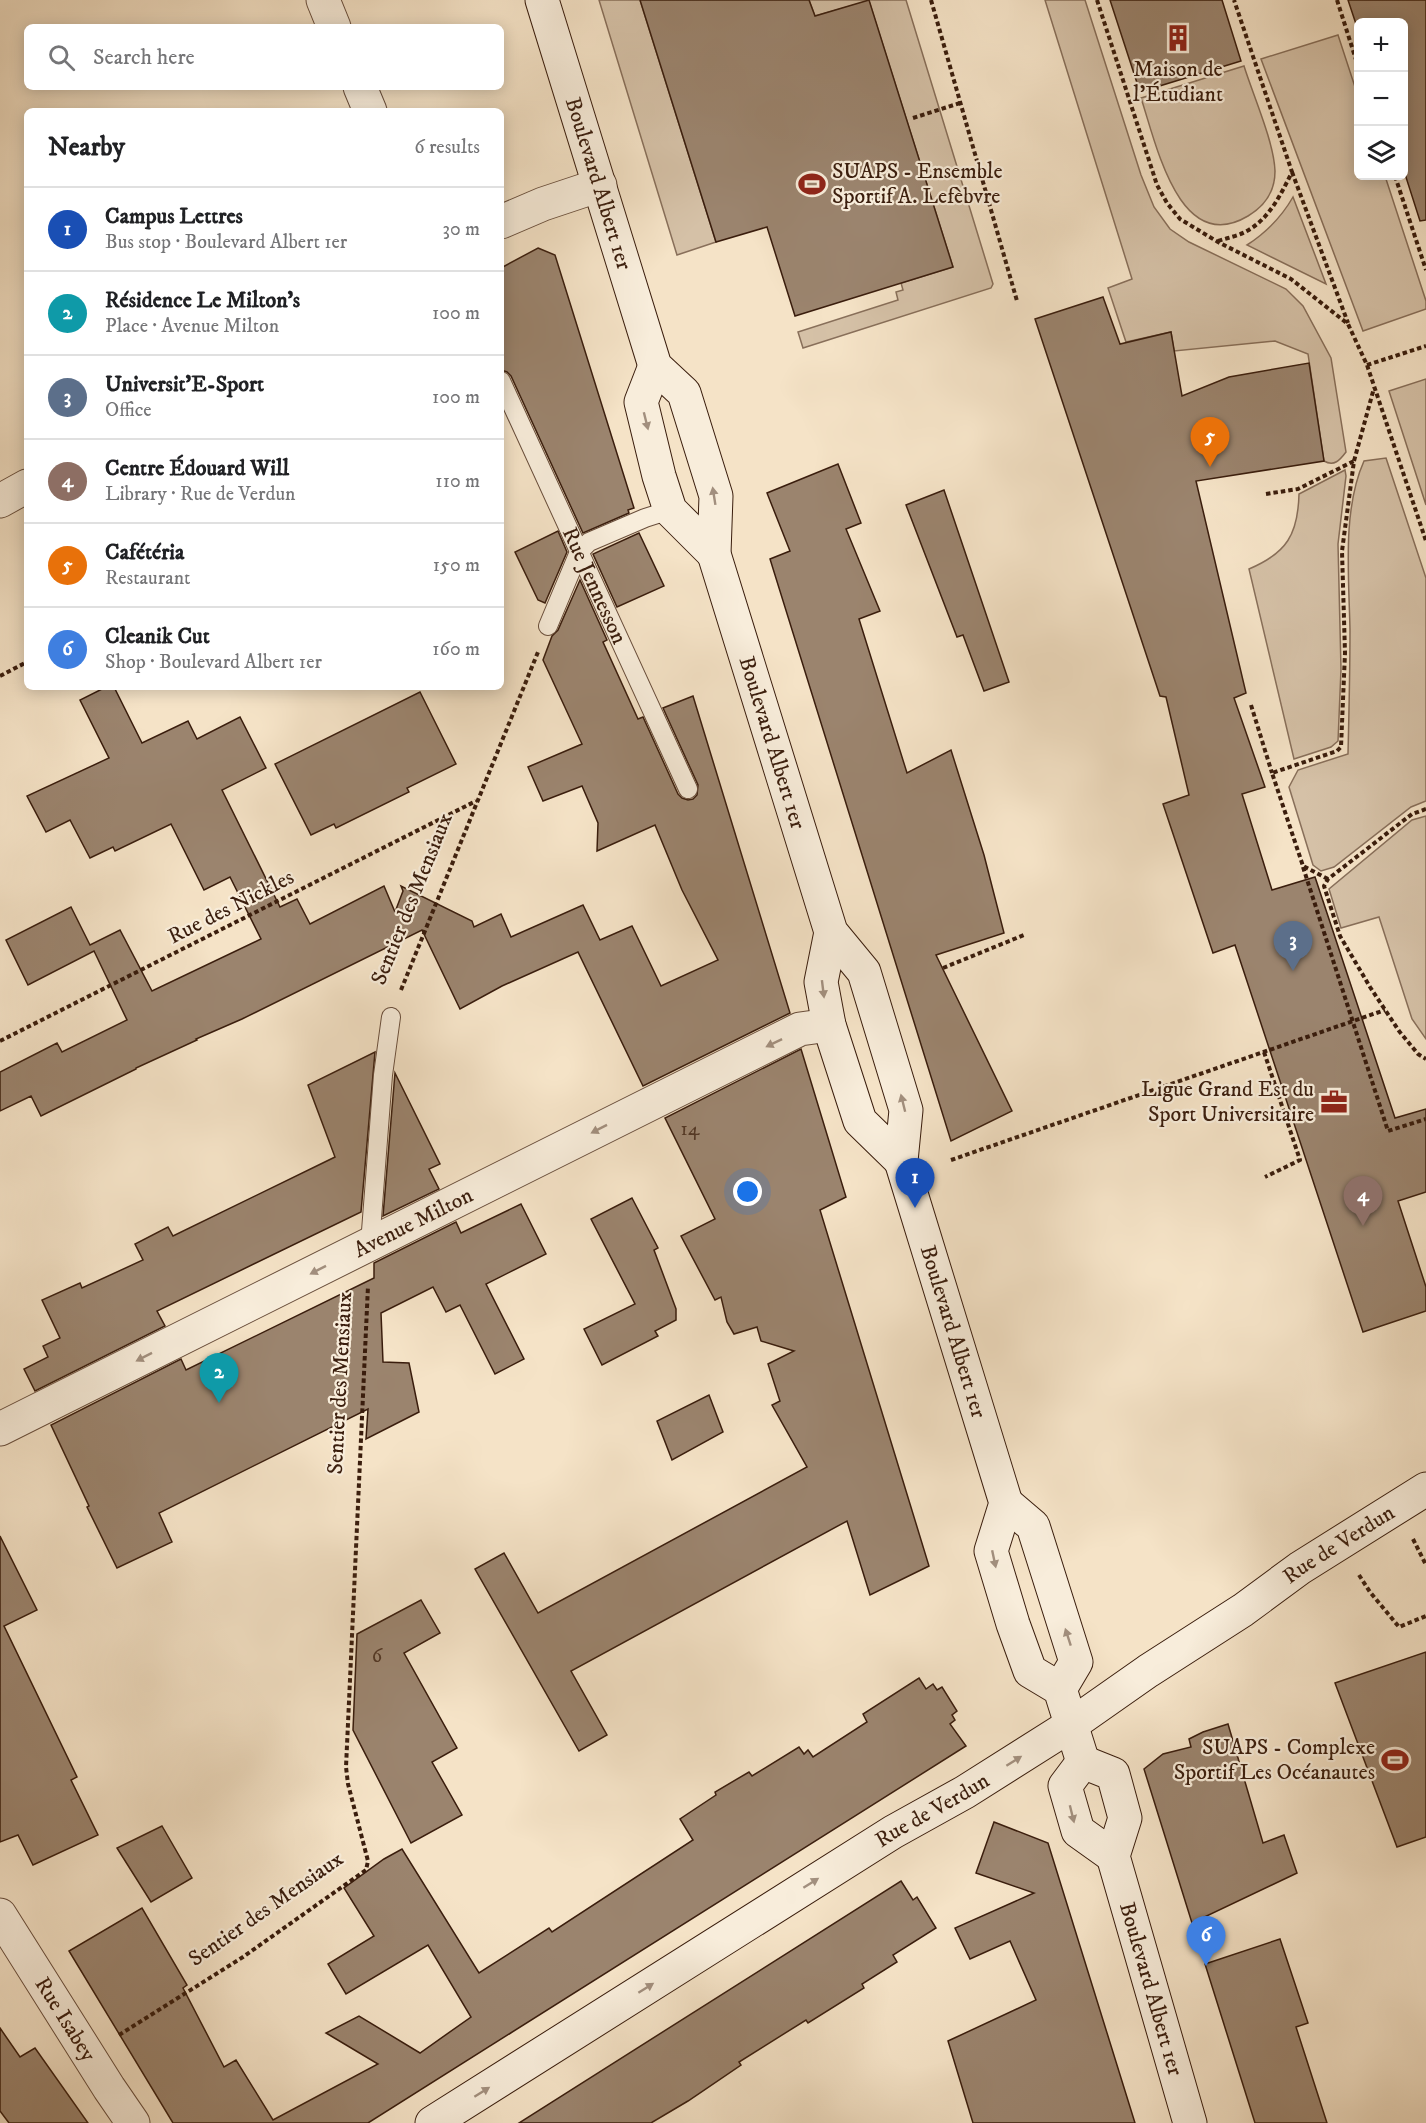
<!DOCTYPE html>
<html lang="en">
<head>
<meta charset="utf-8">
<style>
	:root { --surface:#fff; --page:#f6f6f6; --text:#202124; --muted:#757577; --line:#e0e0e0; --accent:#ea580c }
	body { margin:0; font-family:"IM FELL DW Pica",serif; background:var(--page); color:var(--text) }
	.controls { position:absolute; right:18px; top:18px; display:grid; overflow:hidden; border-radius:9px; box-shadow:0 3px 15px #0003 }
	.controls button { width:54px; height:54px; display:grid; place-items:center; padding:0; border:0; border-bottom:2px solid var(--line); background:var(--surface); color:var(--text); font:30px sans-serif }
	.you { position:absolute; left:748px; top:1192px; width:21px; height:21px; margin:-15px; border:4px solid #fff; border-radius:50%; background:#1a73e8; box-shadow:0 0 0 9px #1a73e833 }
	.badge { display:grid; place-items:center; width:39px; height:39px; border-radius:50%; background:var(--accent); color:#fff; font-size:20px; font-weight:700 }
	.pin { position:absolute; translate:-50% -50px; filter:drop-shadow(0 2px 3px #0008) }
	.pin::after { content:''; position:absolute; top:32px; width:21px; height:18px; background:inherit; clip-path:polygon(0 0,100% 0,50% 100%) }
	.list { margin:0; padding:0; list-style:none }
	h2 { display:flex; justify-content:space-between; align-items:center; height:78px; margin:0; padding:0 24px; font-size:26px }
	h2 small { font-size:20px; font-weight:400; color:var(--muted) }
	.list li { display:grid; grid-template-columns:39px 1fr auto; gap:18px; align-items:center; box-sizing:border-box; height:84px; padding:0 24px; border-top:2px solid var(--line) }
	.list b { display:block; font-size:22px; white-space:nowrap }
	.list p { margin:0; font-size:20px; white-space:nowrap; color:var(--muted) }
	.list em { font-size:20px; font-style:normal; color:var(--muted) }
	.icon { flex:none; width:33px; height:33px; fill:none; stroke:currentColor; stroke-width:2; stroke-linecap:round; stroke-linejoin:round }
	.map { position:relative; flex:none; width:1426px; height:2123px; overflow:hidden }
	.search { position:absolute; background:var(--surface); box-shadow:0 3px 15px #0003; left:24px; top:24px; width:480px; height:66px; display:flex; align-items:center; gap:15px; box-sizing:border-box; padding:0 21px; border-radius:9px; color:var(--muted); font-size:22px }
	.panel { position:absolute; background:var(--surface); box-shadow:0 3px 15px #0003; left:24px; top:108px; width:480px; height:582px; border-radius:9px }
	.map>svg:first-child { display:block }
	.green { fill:#d5c1a7; stroke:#886f5a; stroke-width:1.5 }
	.building { fill:#9b846e; stroke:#3a1d0d; stroke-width:1.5 }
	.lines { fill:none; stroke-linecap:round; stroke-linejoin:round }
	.lane-casing { stroke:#694e3c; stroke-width:20 }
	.street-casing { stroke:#694e3c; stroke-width:35 }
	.secondary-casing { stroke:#3a1d0d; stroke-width:35 }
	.path { stroke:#3a1d0d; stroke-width:4; stroke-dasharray:4.5 3; stroke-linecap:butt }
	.lane { stroke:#f8eddb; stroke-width:18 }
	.street { stroke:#f8eddb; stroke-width:33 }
	.secondary { stroke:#f8eddb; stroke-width:33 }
	.oneway { fill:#a28f7e }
	.labels { text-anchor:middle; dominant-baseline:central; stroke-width:4.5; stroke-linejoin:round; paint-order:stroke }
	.number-label { font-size:20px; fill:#523725 }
	.poi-label { font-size:22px; fill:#3a1d0d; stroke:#f8eddb; text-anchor:end }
	.street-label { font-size:22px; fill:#3a1d0d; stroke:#f8eddb }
</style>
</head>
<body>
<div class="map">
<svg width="1426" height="2123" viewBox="0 0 1426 2123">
	<rect width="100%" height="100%" fill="#f5e3c7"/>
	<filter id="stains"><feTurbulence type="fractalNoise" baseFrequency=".00333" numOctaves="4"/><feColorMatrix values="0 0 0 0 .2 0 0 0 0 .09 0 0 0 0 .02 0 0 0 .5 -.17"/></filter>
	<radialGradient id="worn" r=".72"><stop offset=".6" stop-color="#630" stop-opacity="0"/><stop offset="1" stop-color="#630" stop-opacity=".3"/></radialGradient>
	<g class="green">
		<path d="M599,0H640L716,242L677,255Z"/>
		<path d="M809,0H906L993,284L991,288L803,348L798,332L898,300L896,292L903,290L901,283L953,267L869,1L815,16Z"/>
		<path d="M1045,0H1085L1141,175L1154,207L1170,229L1189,242L1286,289L1303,306L1331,358L1346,452C1340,460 1334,467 1324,461L1308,354L1275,341L1174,351L1171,332L1126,342L1108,288L1132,279Z"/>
		<path d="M1338,35L1358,96V176H1385L1426,301V309L1363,331L1261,59Z"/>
		<path d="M1244,66C1253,95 1274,142 1275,171C1275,191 1265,206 1248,216C1179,257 1156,143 1141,98Z"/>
		<path d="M1293,197L1326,284L1247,245C1267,232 1281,218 1293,197Z"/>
		<path d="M1426,379V505L1389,391Z"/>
		<path d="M1386,458L1426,578V801L1411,807L1334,867L1321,871L1313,865L1289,787L1298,770L1348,754C1349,713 1350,671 1350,630C1349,577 1342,510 1364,461Z"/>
		<path d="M1345,470L1346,476L1338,544L1341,669L1338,741L1331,747L1294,759L1249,569C1287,553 1298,534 1299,494Z"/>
		<path d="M1426,816V1039L1412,1019L1379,917L1341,928L1329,889L1412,820Z"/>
	</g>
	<g class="building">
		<path d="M640,0H809L815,16L869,0L953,267L795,316L767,227L716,242Z"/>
		<path d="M1110,0H1222L1241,61L1140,92Z"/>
		<path d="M1348,0H1426V220L1420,221L1404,171V22H1359V33Z"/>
		<path d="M538,248L555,255L634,508L628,510L629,513L583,533L511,376L507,372L501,370V268Z"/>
		<path d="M1103,297L1120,344L1171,332L1182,396L1229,377L1309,363L1324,461L1196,481L1246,693L1234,698L1265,787L1242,794L1272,890L1315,877L1395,1118L1426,1109V1192L1398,1201L1426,1287V1311L1363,1332L1235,945L1213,953L1163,804L1189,795L1166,697L1160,696L1035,319Z"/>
		<path d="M838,464L861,523L846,529L880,611L859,619L907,773L951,750L984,855L1004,933L936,955L1012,1111L951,1141L770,559L790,551L767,493Z"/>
		<path d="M944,490L1009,682L984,691L963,635L957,637L906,505Z"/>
		<path d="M558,531L567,552L545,603L538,600L515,552Z"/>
		<path d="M639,533L664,586L617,607L593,554Z"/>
		<path d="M580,580L607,640L603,642L638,719L643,717L678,794L682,798L688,800L693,799L697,795L698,785L663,708L693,696L790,1013L643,1086L578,952L502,986L460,1009L422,930L242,1019L196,1039L197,1040L136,1068V1069L41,1116L31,1096L0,1111V1072L57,1043L62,1052L127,1020L94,951L28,985L6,940L71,907L90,945L120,930L152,991L261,939L230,877L204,890L171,824L115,851L113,847L90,858L70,820L46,832L27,796L109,758L80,700L106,687H114L142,743L188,721L197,739L240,717L266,768L222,790L280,907L297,899L310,924L384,886L395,912L403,891L401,886L472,921L474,927L501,914L511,937L583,905L600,940L632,926L661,986L718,960L682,890L655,825L597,851L598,823L582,786L543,801L528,767L582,744L543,660L552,636L558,630Z"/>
		<path d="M420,692L456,764L407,788L409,792L336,828L334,824L311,835L275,764Z"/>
		<path d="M801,1049L846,1197L820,1210L929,1566L870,1595L847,1521L571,1671L607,1735L579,1751L475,1569L504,1553L538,1613L807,1467L772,1405L780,1401L768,1364L794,1351L761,1341L757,1327L734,1334L727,1322L721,1297L715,1300L681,1236L715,1219L665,1118Z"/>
		<path d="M375,1052L361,1212L157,1311L165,1326L35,1391L24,1369L48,1357L43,1346L60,1338L42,1300L80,1283L82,1288L143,1260L135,1244L168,1227L173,1236L335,1157L308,1085Z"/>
		<path d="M395,1073L440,1164L429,1169L439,1189L383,1216Z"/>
		<path d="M632,1198L658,1248L654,1250L676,1309V1320L655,1331L658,1336L602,1365L584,1329L635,1304L591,1219Z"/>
		<path d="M521,1204L546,1254L486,1284L524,1359L495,1374L460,1305L446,1312L433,1287L381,1313L383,1362L409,1363L419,1412L366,1439L368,1409L159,1513L172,1542L117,1568L87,1507L89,1506L51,1425L181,1359L186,1370L374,1278V1263L456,1222L461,1233Z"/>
		<path d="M709,1395L723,1432L672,1460L657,1421Z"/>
		<path d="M0,1536L37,1610L4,1626L77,1777L71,1780L98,1835L33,1865L18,1835L0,1842Z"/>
		<path d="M421,1600L440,1633L404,1653L457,1748L432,1762L462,1815L411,1843L353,1730L357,1634Z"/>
		<path d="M1426,1652V1837L1397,1847L1335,1683Z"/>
		<path d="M919,1678L926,1689L933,1684L937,1690L942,1687L957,1711L952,1715L955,1720L950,1724L966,1746L368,2123H173L69,1951L142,1908L187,1985L183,1988L224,2067L236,2060L273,2120L378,2064L326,2033L359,2016L420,2053L471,2017L428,1945L346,1994L328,1964L374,1936L344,1888L384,1859L402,1849L479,1973L549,1928L552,1932L693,1840L680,1819L716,1795L715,1792L749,1772L752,1776L799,1747L804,1754L808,1750L813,1757L867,1722L863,1714Z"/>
		<path d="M1228,1724L1263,1843L1284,1835L1297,1873L1192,1923L1144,1769L1163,1754L1191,1747L1189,1739L1203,1732Z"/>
		<path d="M994,1822L1048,1843L1135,2123H973L948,2041L1036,2000L1010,1941L970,1959L955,1928L1034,1893L976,1873Z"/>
		<path d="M162,1826L192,1878L151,1902L117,1848Z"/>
		<path d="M901,1881L913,1900L917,1897L936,1928L893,1955L897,1962L862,1984L864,1988L808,2023L806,2020L739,2062L741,2065L688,2101L651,2123H519Z"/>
		<path d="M1280,1939L1308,2023L1296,2027L1327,2123H1255L1205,1964Z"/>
		<path d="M0,2028L20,2057L35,2048L88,2123H9L0,2111Z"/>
	</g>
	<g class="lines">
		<defs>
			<g id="lane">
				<path id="s1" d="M501,381L688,789"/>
				<path d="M548,626L579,552L589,542L645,518L670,510"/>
				<path d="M370,1244L383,1075L391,1017"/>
			</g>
			<g id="street">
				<path d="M323,0L334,27"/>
				<path d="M360,87L370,111"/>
				<path d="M501,222L543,204L600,185"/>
				<path d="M0,501L27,486"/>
				<path id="s2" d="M0,1429L800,1029L829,1025"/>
				<path id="s3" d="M0,1915L109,2088L133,2123"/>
			</g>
			<g id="secondary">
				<path id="s4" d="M542,0L655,366L684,393L716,496L714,554L831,932L864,972L906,1110L901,1161L1006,1503L991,1551L1013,1624L1030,1671L1060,1689L1083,1762"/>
				<path d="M655,366L641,402L659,476L670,510L714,554"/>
				<path d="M831,932L821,982L829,1025L860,1121L901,1161"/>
				<path d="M1006,1503L1033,1526L1076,1662L1060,1689"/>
				<path id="s5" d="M1083,1762L1113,1774L1125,1818L1113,1856L1190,2123"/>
				<path d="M1083,1762L1065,1786L1078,1831L1113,1856"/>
				<path id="s6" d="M432,2123L893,1832L965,1792L1071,1725L1148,1671L1243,1610L1300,1568L1426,1489"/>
			</g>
		</defs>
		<use href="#lane" class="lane-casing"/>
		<use href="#street" class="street-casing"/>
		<use href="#secondary" class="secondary-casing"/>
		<g class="path">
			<path d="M931,0L1017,301"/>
			<path d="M1097,0L1157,185L1167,203L1180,219L1218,242L1291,279L1348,324L1367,365L1426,541"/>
			<path d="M1337,0L1358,66"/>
			<path d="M913,118L960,103"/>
			<path d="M1292,172L1348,323"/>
			<path d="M1395,176L1426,270"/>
			<path d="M1218,241C1227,238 1237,236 1245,232C1269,220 1281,194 1292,172L1234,0"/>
			<path d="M1367,365L1426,346"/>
			<path d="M1266,494L1298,489L1354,461"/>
			<path d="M0,676L27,662"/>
			<path d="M1251,705L1272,773"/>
			<path d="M1426,809L1412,814L1328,879L1324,886L1340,936L1370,987L1399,1031L1418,1054L1426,1059"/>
			<path d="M1303,867L1388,1131L1426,1119"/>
			<path d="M1328,879L1303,866L1272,773L1337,751L1341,747L1345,653L1342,551L1354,461L1374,388"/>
			<path d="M943,968L1024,935"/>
			<path d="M401,990L538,652"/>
			<path d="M0,1041L476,801"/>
			<path d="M1264,1052L1300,1160L1265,1177"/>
			<path d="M951,1160L1385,1010"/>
			<path d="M1413,1539L1426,1565"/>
			<path d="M1359,1575L1370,1592L1399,1627L1426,1616"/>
			<path d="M119,2035L243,1957L366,1870L368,1861L348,1784L346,1767L368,1286"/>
		</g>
		<use href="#lane" class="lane"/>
		<use href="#street" class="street"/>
		<use href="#secondary" class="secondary"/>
	</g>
	<defs><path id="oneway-solid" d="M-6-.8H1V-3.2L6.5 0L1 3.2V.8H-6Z" transform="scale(1.5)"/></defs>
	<g class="oneway">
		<use href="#oneway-solid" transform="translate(646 421) rotate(76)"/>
		<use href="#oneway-solid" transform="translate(714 496) rotate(-99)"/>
		<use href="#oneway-solid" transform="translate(823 989) rotate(83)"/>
		<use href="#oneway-solid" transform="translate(774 1043) rotate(154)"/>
		<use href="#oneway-solid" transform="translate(903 1103) rotate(-104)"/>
		<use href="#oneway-solid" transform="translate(599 1129) rotate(153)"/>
		<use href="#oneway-solid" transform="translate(318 1270) rotate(153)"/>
		<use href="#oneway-solid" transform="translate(144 1357) rotate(153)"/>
		<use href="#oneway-solid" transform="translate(994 1559) rotate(78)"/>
		<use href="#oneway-solid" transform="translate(1068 1637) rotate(-108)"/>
		<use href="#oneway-solid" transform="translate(1014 1761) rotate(-32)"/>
		<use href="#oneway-solid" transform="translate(1072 1814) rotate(76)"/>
		<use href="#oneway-solid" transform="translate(811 1883) rotate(-32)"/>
		<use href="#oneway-solid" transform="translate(646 1988) rotate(-32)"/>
		<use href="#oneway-solid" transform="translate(482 2092) rotate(-32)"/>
	</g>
	<defs>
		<symbol id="building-bare" viewBox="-9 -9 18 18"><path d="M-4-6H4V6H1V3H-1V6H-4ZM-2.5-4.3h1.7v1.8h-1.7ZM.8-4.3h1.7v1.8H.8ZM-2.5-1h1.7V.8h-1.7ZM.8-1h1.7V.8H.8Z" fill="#8f2418" stroke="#f8eddb" stroke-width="2.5" paint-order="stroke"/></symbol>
		<symbol id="stadium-bare" viewBox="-9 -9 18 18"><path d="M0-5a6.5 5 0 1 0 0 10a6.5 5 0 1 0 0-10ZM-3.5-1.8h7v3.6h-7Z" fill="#8f2418" stroke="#f8eddb" stroke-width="2.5" paint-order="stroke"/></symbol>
		<symbol id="office-bare" viewBox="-9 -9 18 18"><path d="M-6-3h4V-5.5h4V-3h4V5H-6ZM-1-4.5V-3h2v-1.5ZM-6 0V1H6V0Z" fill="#8f2418" stroke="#f8eddb" stroke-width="2.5" paint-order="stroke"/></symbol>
	</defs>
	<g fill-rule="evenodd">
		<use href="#building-bare" x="1159" y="19" width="38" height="38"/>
		<use href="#stadium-bare" x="793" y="165" width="38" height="38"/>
		<use href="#office-bare" x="1315" y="1083" width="38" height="38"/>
		<use href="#stadium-bare" x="1376" y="1741" width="38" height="38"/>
	</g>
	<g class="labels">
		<g class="number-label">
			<text x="690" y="1129">14</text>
			<text x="377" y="1656">6</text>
		</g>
		<g class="poi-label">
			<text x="1178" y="69" text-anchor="middle">Maison de<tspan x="1178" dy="25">l'Étudiant</tspan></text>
			<text x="832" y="171" text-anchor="start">SUAPS - Ensemble<tspan x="832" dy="25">Sportif A. Lefèbvre</tspan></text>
			<text x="1314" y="1089">Ligue Grand Est du<tspan x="1314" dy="25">Sport Universitaire</tspan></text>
			<text x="1375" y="1747">SUAPS - Complexe<tspan x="1375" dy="25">Sportif Les Océanautes</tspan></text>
		</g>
		<g class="street-label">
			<text stroke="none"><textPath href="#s4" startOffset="192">Boulevard Albert 1er</textPath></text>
			<text stroke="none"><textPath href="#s1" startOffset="225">Rue Jennesson</textPath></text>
			<text stroke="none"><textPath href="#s4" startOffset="786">Boulevard Albert 1er</textPath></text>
			<text transform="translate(412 899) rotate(-68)">Sentier des Mensiaux</text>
			<text transform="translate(231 907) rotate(-27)">Rue des Nickles</text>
			<text stroke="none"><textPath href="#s2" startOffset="462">Avenue Milton</textPath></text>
			<text stroke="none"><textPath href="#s4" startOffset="1410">Boulevard Albert 1er</textPath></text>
			<text transform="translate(340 1383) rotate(-87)">Sentier des Mensiaux</text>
			<text stroke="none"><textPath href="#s6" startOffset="1076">Rue de Verdun</textPath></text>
			<text stroke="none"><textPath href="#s6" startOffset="590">Rue de Verdun</textPath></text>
			<text transform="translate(266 1909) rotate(-35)">Sentier des Mensiaux</text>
			<text stroke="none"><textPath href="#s5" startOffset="256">Boulevard Albert 1er</textPath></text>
			<text stroke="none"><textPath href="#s3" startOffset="123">Rue Isabey</textPath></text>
		</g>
	</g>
	<rect width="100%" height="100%" filter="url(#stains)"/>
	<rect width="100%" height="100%" fill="url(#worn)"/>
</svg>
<div class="controls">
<button>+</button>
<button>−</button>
<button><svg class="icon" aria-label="layers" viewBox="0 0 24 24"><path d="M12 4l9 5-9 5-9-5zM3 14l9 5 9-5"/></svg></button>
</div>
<div class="you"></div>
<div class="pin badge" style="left:915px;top:1208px;background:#1a4fb4">1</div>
<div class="pin badge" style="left:219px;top:1403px;background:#0f9aa8">2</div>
<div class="pin badge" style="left:1293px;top:971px;background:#5c6f8a">3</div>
<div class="pin badge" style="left:1363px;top:1226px;background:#8d6e63">4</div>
<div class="pin badge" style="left:1210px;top:467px;background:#e8710a">5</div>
<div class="pin badge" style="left:1206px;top:1966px;background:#3f7fe0">6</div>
<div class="search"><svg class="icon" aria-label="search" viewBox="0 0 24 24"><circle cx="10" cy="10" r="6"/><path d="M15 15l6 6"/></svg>Search here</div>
<section class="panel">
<h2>Nearby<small>6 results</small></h2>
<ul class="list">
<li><span class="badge" style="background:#1a4fb4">1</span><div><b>Campus Lettres</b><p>Bus stop · Boulevard Albert 1er</p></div><em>30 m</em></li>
<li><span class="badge" style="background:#0f9aa8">2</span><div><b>Résidence Le Milton's</b><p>Place · Avenue Milton</p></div><em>100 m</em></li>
<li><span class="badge" style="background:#5c6f8a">3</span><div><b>Universit’E-Sport</b><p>Office</p></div><em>100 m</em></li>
<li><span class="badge" style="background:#8d6e63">4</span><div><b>Centre Édouard Will</b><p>Library · Rue de Verdun</p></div><em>110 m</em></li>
<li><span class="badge" style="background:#e8710a">5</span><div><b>Cafétéria</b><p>Restaurant</p></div><em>150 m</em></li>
<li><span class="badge" style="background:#3f7fe0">6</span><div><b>Cleanik Cut</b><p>Shop · Boulevard Albert 1er</p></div><em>160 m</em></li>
</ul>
</section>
</div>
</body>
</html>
